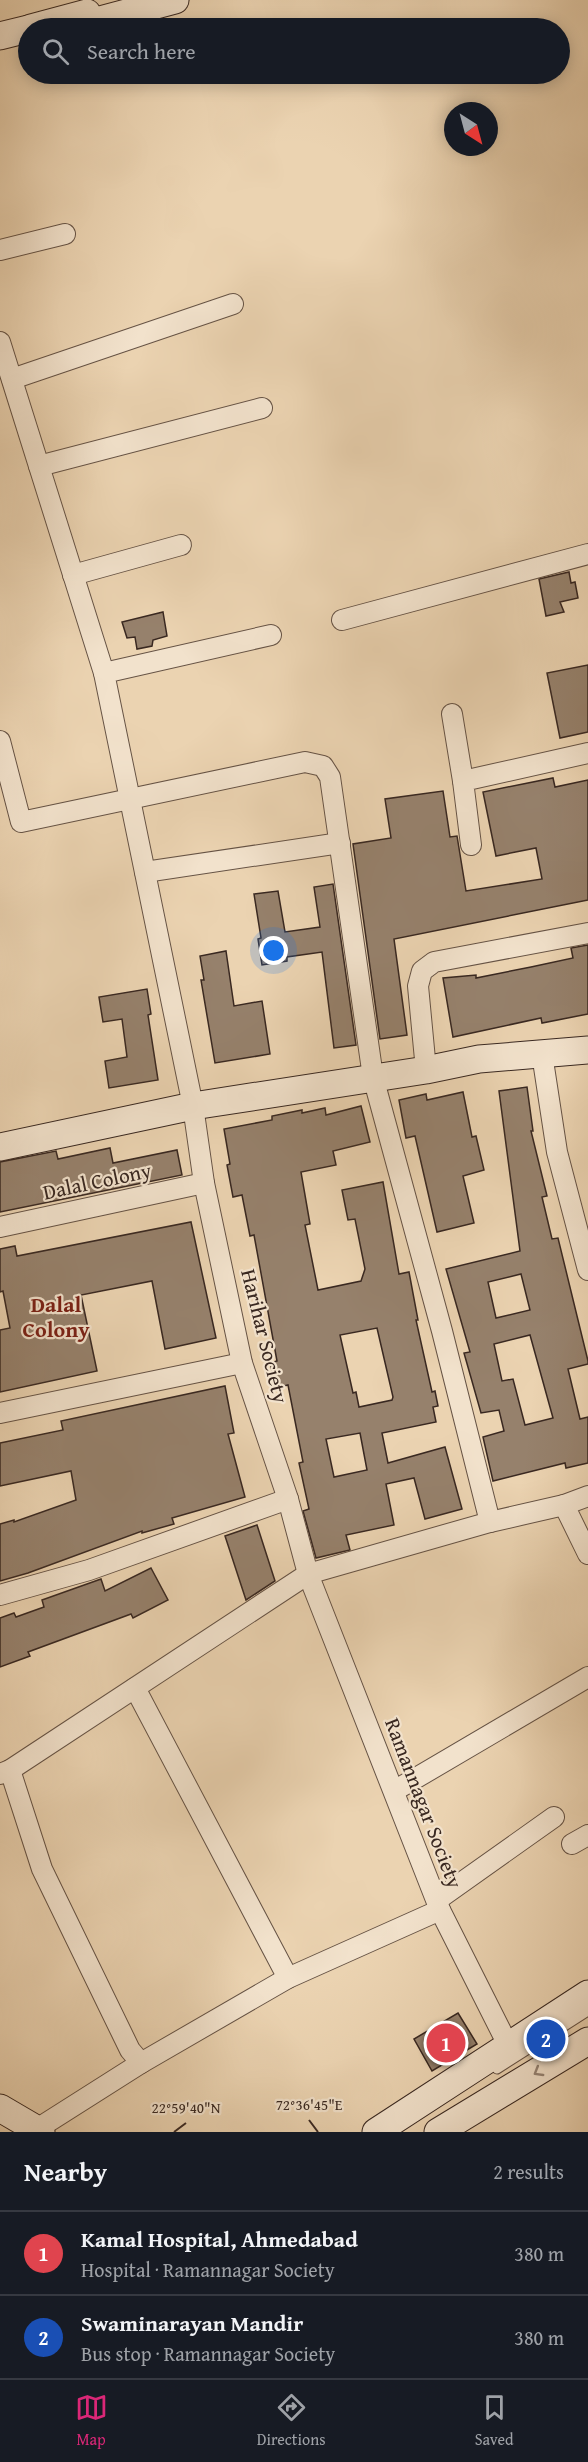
<!DOCTYPE html>
<html lang="en">
<head>
<meta charset="utf-8">
<style>
	:root { --surface:#171b24; --page:#242831; --text:#f1f3f6; --muted:#9ea1a6; --line:#363941; --accent:#db2777 }
	body { margin:0; font-family:"Gentium Book Plus",serif; background:var(--page); color:var(--text) }
	.compass { position:absolute; left:444px; top:102px; width:54px; height:54px; border-radius:50%; background:var(--surface); box-shadow:0 3px 15px #0003; rotate:144deg }
	.you { position:absolute; left:274px; top:951px; width:21px; height:21px; margin:-15px; border:4px solid #fff; border-radius:50%; background:#1a73e8; box-shadow:0 0 0 9px #1a73e833 }
	.badge { display:grid; place-items:center; width:39px; height:39px; border-radius:50%; background:var(--accent); color:#fff; font-size:20px; font-weight:700 }
	.pin { position:absolute; translate:-50% -50%; border:3px solid #fff; box-shadow:0 2px 6px #0006 }
	.list { margin:0; padding:0; list-style:none }
	h2 { display:flex; justify-content:space-between; align-items:center; height:78px; margin:0; padding:0 24px; font-size:26px }
	h2 small { font-size:20px; font-weight:400; color:var(--muted) }
	.list li { display:grid; grid-template-columns:39px 1fr auto; gap:18px; align-items:center; box-sizing:border-box; height:84px; padding:0 24px; border-top:2px solid var(--line) }
	.list b { display:block; font-size:22px; white-space:nowrap }
	.list p { margin:0; font-size:20px; white-space:nowrap; color:var(--muted) }
	.list em { font-size:20px; font-style:normal; color:var(--muted) }
	.icon { flex:none; width:33px; height:33px; fill:none; stroke:currentColor; stroke-width:2; stroke-linecap:round; stroke-linejoin:round }
	.map { position:relative; flex:none; width:588px; height:2132px; overflow:hidden }
	.search { position:absolute; background:var(--surface); box-shadow:0 3px 15px #0003; left:18px; right:18px; top:18px; height:66px; display:flex; align-items:center; gap:15px; box-sizing:border-box; padding:0 21px; border-radius:33px; color:var(--muted); font-size:22px }
	.sheet { height:246px; background:var(--surface) }
	nav { display:flex; justify-content:space-around; align-items:center; box-sizing:border-box; height:84px; border-top:2px solid var(--line); background:var(--surface); font-size:16px; color:var(--muted) }
	nav a { display:grid; justify-items:center; gap:3px }
	nav .on { color:var(--accent) }
	.map>svg:first-child { display:block }
	.building { fill:#96816c; stroke:#392821; stroke-width:1.5; fill-rule:evenodd }
	.lines { fill:none; stroke-linecap:round; stroke-linejoin:round }
	.lane-casing { stroke:#665345; stroke-width:11 }
	.street-casing { stroke:#665345; stroke-width:22 }
	.secondary-casing { stroke:#392821; stroke-width:29 }
	.lane { stroke:#f2e2cc; stroke-width:9 }
	.street { stroke:#f2e2cc; stroke-width:20 }
	.secondary { stroke:#f2e2cc; stroke-width:27 }
	.oneway { stroke:#968576 }
	.ticks { fill:none; stroke:#392821; stroke-width:2 }
	.labels { text-anchor:middle; dominant-baseline:central; stroke-width:4.5; stroke-linejoin:round; paint-order:stroke }
	.street-label { font-size:21px; fill:#392821; stroke:#f2e2cc }
	.neighbourhood-label { font-size:22px; font-weight:bold; fill:#7a1f14; stroke:#f2e2cc }
	.ticks-label { font-size:15px; text-anchor:middle; fill:#392821; stroke:#f2e2cc; stroke-width:4.5; stroke-linejoin:round; paint-order:stroke }
</style>
</head>
<body>
<div class="map">
<svg width="588" height="2132" viewBox="0 0 588 2132">
	<rect width="100%" height="100%" fill="#ebd3b1"/>
	<filter id="stains"><feTurbulence type="fractalNoise" baseFrequency=".00333" numOctaves="4"/><feColorMatrix values="0 0 0 0 .2 0 0 0 0 .09 0 0 0 0 .02 0 0 0 .5 -.17"/></filter>
	<radialGradient id="worn" r=".72"><stop offset=".6" stop-color="#630" stop-opacity="0"/><stop offset="1" stop-color="#630" stop-opacity=".3"/></radialGradient>
	<g class="building">
		<path d="M569,572L571,583L575,582L578,598L560,602L564,612L546,616L539,579Z"/>
		<path d="M163,612L167,636L153,640L152,646L137,649L135,637L127,638L122,622Z"/>
		<path d="M588,665V732L560,738L547,673Z"/>
		<path d="M553,778L555,787L588,780V900L394,939L407,1035L380,1039L353,844L391,838L385,799L443,791L450,837L457,836L466,891L542,879L536,848L496,856L483,792Z"/>
		<path d="M333,884L356,1045L334,1048L322,952L287,957V961L262,965L258,939L261,938L254,894L278,891L285,932L320,927L314,887Z"/>
		<path d="M588,945V1014L542,1023L541,1018L453,1037L443,978L476,975V978L531,967L573,958L571,948Z"/>
		<path d="M226,951L234,1006L262,1001L270,1054L215,1063L201,980H204L200,956Z"/>
		<path d="M147,989L151,1014L148,1015L158,1080L109,1088L105,1061L127,1057L122,1019L103,1022L99,997Z"/>
		<path d="M527,1087L533,1131H531L547,1196L542,1197L552,1239L558,1238L588,1361V1364L568,1369L580,1419L588,1417V1463L566,1468L565,1463L493,1481L483,1437L504,1431L499,1410L481,1413L464,1353L470,1352L446,1269L520,1251L499,1091ZM521,1274L530,1310L496,1318L488,1282ZM530,1335L553,1418L525,1425L513,1379L502,1381L494,1344Z"/>
		<path d="M463,1092L472,1137L476,1136L484,1170L463,1176L474,1223L437,1232L415,1136L406,1138L399,1100L426,1094L427,1100Z"/>
		<path d="M361,1106L370,1142L333,1151L336,1165L301,1172L310,1224L305,1225L318,1290L361,1281L365,1269L355,1219L348,1220L342,1190L383,1182L399,1274L409,1272L418,1320H416L432,1392L435,1391L438,1406L433,1407L436,1422L382,1433L388,1463L445,1447L462,1509L425,1519L414,1478L386,1484L394,1525L346,1535L350,1550L316,1558L303,1511L309,1509L299,1463L303,1462L288,1385L276,1388L270,1363L277,1361L254,1235L250,1236L242,1195L233,1197L227,1165L230,1164L224,1129L272,1120V1116L302,1110V1113L325,1108L326,1115ZM377,1328L393,1397L392,1400L359,1407L356,1392L353,1393L340,1335ZM360,1433L367,1470L334,1477L326,1439Z"/>
		<path d="M110,1148L113,1163L177,1150L182,1175L0,1212V1162L56,1151L58,1159Z"/>
		<path d="M191,1222L216,1338L165,1349L152,1281L81,1295L97,1371L0,1392V1330L10,1328L3,1291L0,1292V1249L15,1246L17,1256Z"/>
		<path d="M225,1386L234,1433L228,1434L245,1497L172,1518L174,1524L142,1533V1531L28,1573L0,1581V1524L14,1520V1522L76,1500L71,1471L0,1486V1443L63,1430L61,1421Z"/>
		<path d="M257,1525L275,1581L246,1600L225,1536Z"/>
		<path d="M151,1568L168,1600L133,1618L131,1614L28,1652L30,1656L0,1667V1618L14,1613L16,1617L44,1607L42,1600L101,1579L105,1591Z"/>
		<path d="M458,2013L477,2044L432,2071L414,2039Z"/>
	</g>
	<g class="lines">
		<defs>
			<path id="lane" d="M497,2069L588,2011"/>
			<g id="street">
				<path d="M0,250L65,234"/>
				<path d="M0,342L104,673"/>
				<path d="M12,379L233,304"/>
				<path d="M39,466L262,408"/>
				<path d="M73,575L181,545"/>
				<path d="M342,620L588,554"/>
				<path d="M271,635L104,673L193,1106L204,1183L242,1363L288,1499L308,1574L440,1910L508,2045"/>
				<path d="M452,714L463,781"/>
				<path d="M0,741L21,822L305,762L323,766L330,777L373,1077L442,1331L490,1522"/>
				<path d="M471,845L463,781L588,753"/>
				<path d="M145,872L340,843"/>
				<path d="M542,1054L557,1152L588,1270"/>
				<path d="M426,1070L418,986L422,971L434,962L588,933"/>
				<path d="M0,1227L204,1183"/>
				<path d="M0,1413L242,1363"/>
				<path d="M564,1505L588,1554"/>
				<path d="M0,1595L89,1570L288,1499"/>
				<path d="M135,1688L288,1978"/>
				<path d="M10,1770L42,1869L130,2050L141,2063"/>
				<path d="M0,1774L10,1770L308,1574L490,1522L564,1505L588,1496"/>
				<path d="M394,1791L588,1677"/>
				<path d="M572,1844L588,1835"/>
				<path d="M437,1900L554,1817"/>
				<path d="M37,2129L141,2063L288,1978L440,1910"/>
			</g>
			<g id="secondary">
				<path d="M31,28L87,13"/>
				<path d="M70,28L175,0"/>
				<path d="M0,36L28,29"/>
				<path d="M0,1147L193,1106L426,1070L479,1059L588,1050"/>
				<path d="M0,2108L41,2132"/>
				<path d="M376,2132L588,1994"/>
				<path d="M438,2132L588,2041"/>
			</g>
		</defs>
		<use href="#lane" class="lane-casing"/>
		<use href="#street" class="street-casing"/>
		<use href="#secondary" class="secondary-casing"/>
		<use href="#lane" class="lane"/>
		<use href="#street" class="street"/>
		<use href="#secondary" class="secondary"/>
	</g>
	<defs><path id="oneway-chevron" d="M-2-3.5L2.5 0L-2 3.5" fill="none" stroke-width="1.6" stroke-linecap="round" stroke-linejoin="round" transform="scale(1.5)"/></defs>
	<use class="oneway" href="#oneway-chevron" transform="translate(538 2072) rotate(149)"/>
	<path class="ticks" d="M309,2120L318,2132M174,2132L186,2123"/>
	<g class="labels">
		<g class="street-label">
			<text transform="translate(97 1181) rotate(-12)">Dalal Colony</text>
			<text transform="translate(265 1336) rotate(76)">Harihar Society</text>
			<text transform="translate(424 1803) rotate(69)">Ramannagar Society</text>
		</g>
		<g class="neighbourhood-label">
			<text x="56" y="1304">Dalal<tspan x="56" dy="25">Colony</tspan></text>
		</g>
	</g>
	<g class="ticks-label">
		<text x="309" y="2110">72°36'45"E</text>
		<text x="186" y="2113">22°59'40"N</text>
	</g>
	<rect width="100%" height="100%" filter="url(#stains)"/>
	<rect width="100%" height="100%" fill="url(#worn)"/>
</svg>
<svg class="compass" viewBox="-18 -18 36 36"><path d="M0-13l5 13h-10z" fill="#e53935"/><path d="M0 13l5-13h-10z" fill="#9ea1a6"/></svg>
<div class="you"></div>
<div class="pin badge" style="left:446px;top:2043px;background:#e0444e">1</div>
<div class="pin badge" style="left:546px;top:2039px;background:#1a4fb4">2</div>
<div class="search"><svg class="icon" aria-label="search" viewBox="0 0 24 24"><circle cx="10" cy="10" r="6"/><path d="M15 15l6 6"/></svg>Search here</div>
</div>
<section class="sheet">
<h2>Nearby<small>2 results</small></h2>
<ul class="list">
<li><span class="badge" style="background:#e0444e">1</span><div><b>Kamal Hospital, Ahmedabad</b><p>Hospital · Ramannagar Society</p></div><em>380 m</em></li>
<li><span class="badge" style="background:#1a4fb4">2</span><div><b>Swaminarayan Mandir</b><p>Bus stop · Ramannagar Society</p></div><em>380 m</em></li>
</ul>
</section>
<nav>
<a class="on"><svg class="icon" aria-label="map" viewBox="0 0 24 24"><path d="M3 6l6-2 6 2 6-2v14l-6 2-6-2-6 2zM9 4v14M15 6v14"/></svg>Map</a>
<a><svg class="icon" aria-label="directions" viewBox="0 0 24 24"><path d="M12 3l9 9-9 9-9-9zM9 14v-3h6M13 9l2 2-2 2"/></svg>Directions</a>
<a><svg class="icon" aria-label="saved" viewBox="0 0 24 24"><path d="M7 4h10v16l-5-4-5 4z"/></svg>Saved</a>
</nav>
</body>
</html>
